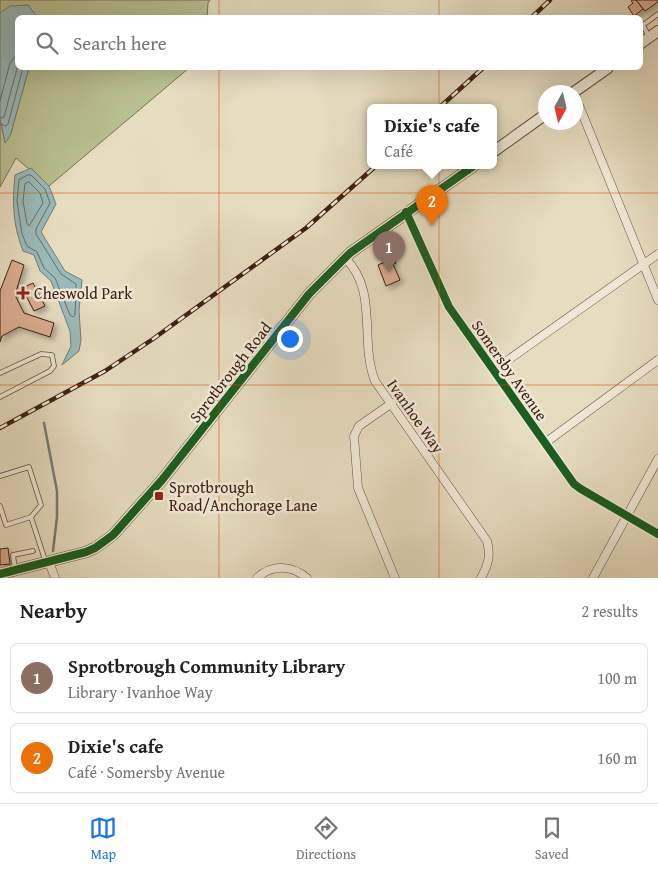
<!DOCTYPE html>
<html lang="en">
<head>
<meta charset="utf-8">
<style>
	:root { --surface:#fff; --page:#f6f6f6; --text:#202124; --muted:#757577; --line:#e0e0e0; --accent:#1a73e8 }
	body { margin:0; font-family:"Gentium Book Plus",serif; background:var(--page); color:var(--text) }
	.compass { position:absolute; left:538px; top:85px; width:45px; height:45px; border-radius:50%; background:var(--surface); box-shadow:0 5px 20px #0002; rotate:188deg }
	.you { position:absolute; left:289px; top:338px; width:18px; height:18px; margin:-12px; border:4px solid #fff; border-radius:50%; background:#1a73e8; box-shadow:0 0 0 8px #1a73e833 }
	.badge { display:grid; place-items:center; width:32px; height:32px; border-radius:50%; background:var(--accent); color:#fff; font-size:16px; font-weight:700 }
	.pin { position:absolute; translate:-50% -41px; filter:drop-shadow(0 1px 2px #0008) }
	.pin::after { content:''; position:absolute; top:26px; width:18px; height:15px; background:inherit; clip-path:polygon(0 0,100% 0,50% 100%) }
	.popup { position:absolute; left:367px; top:104px; width:130px; height:65px; box-sizing:border-box; display:grid; place-content:center; border-radius:8px; background:var(--surface); filter:drop-shadow(0 1px 4px #0005); font-size:16px; white-space:nowrap; color:var(--muted) }
	.popup b { font-size:19px; color:var(--text) }
	.popup::after { content:''; position:absolute; left:50%; top:100%; margin-left:-10px; border:10px solid transparent; border-top-color:var(--surface) }
	.list { margin:0; padding:0; list-style:none }
	h2 { display:flex; justify-content:space-between; align-items:center; height:65px; margin:0; padding:0 20px; font-size:21px }
	h2 small { font-size:16px; font-weight:400; color:var(--muted) }
	.list li { display:grid; grid-template-columns:32px 1fr auto; gap:15px; align-items:center; box-sizing:border-box; height:70px; margin:0 10px 10px; padding:0 10px; border:1px solid var(--line); border-radius:8px }
	.list b { display:block; font-size:19px; white-space:nowrap }
	.list p { margin:0; font-size:16px; white-space:nowrap; color:var(--muted) }
	.list em { font-size:16px; font-style:normal; color:var(--muted) }
	.icon { flex:none; width:28px; height:28px; fill:none; stroke:currentColor; stroke-width:2; stroke-linecap:round; stroke-linejoin:round }
	.map { position:relative; flex:none; width:658px; height:578px; overflow:hidden }
	.search { position:absolute; background:var(--surface); box-shadow:0 5px 20px #0002; left:15px; right:15px; top:15px; height:55px; display:flex; align-items:center; gap:12px; box-sizing:border-box; padding:0 18px; border-radius:8px; color:var(--muted); font-size:19px }
	.sheet { height:225px; background:var(--surface) }
	nav { display:flex; justify-content:space-around; align-items:center; box-sizing:border-box; height:70px; border-top:1px solid var(--line); background:var(--surface); font-size:14px; color:var(--muted) }
	nav a { display:grid; justify-items:center; gap:2px }
	nav .on { color:var(--accent) }
	.map>svg:first-child { display:block }
	.green { fill:#b8bf90; stroke:#7b7052 }
	.water { fill:#98bab9; stroke:#747c77 }
	.lines { fill:none; stroke-linecap:round; stroke-linejoin:round }
	.shore { stroke:#6b6d66; stroke-width:1 }
	.stream { stroke:#747c77; stroke-width:2.5 }
	.building { fill:#daac8f; stroke:#3e2014; filter:url(#shadow) }
	.service-casing { stroke:#684f3f; stroke-width:5.5 }
	.minor-casing { stroke:#684f3f; stroke-width:9 }
	.tertiary-casing { stroke:#684f3f; stroke-width:12 }
	.service { stroke:#efe8d6; stroke-width:4 }
	.minor { stroke:#efe8d6; stroke-width:8 }
	.tertiary { stroke:#efe8d6; stroke-width:10 }
	.rail-casing { stroke:#3e2014; stroke-width:4.5 }
	.rail { stroke:#efe8d6; stroke-width:2.5; stroke-dasharray:8; stroke-linecap:butt }
	.cycleway-casing { stroke:#efe8d6; stroke-width:11 }
	.cycleway { stroke:#1b5e20; stroke-width:8 }
	.grid { fill:none; stroke:#ce500d; stroke-width:1; stroke-opacity:0.55 }
	.poi-dot { fill:#8f2418; stroke:#efe8d6; stroke-width:2 }
	.labels { text-anchor:middle; dominant-baseline:central; stroke-width:5; stroke-linejoin:round; paint-order:stroke }
	.poi-label { font-size:16px; fill:#3e2014; stroke:#efe8d6; text-anchor:start }
	.street-label { font-size:16px; fill:#3e2014; stroke:#efe8d6 }
</style>
</head>
<body>
<div class="map">
<svg width="658" height="578" viewBox="0 0 658 578">
	<defs>
		<filter id="shadow"><feDropShadow dx="3.5" dy="3.5" stdDeviation="2.5" flood-color="#0004"/></filter>
	</defs>
	<rect width="100%" height="100%" fill="#e6dcc0"/>
	<filter id="stains"><feTurbulence type="fractalNoise" baseFrequency=".004" numOctaves="4"/><feColorMatrix values="0 0 0 0 .2 0 0 0 0 .09 0 0 0 0 .02 0 0 0 .5 -.17"/></filter>
	<radialGradient id="worn" r=".72"><stop offset=".6" stop-color="#630" stop-opacity="0"/><stop offset="1" stop-color="#630" stop-opacity=".3"/></radialGradient>
	<g class="green">
		<path d="M0,0H210L208,3L207,18L37,17L28,5L11,7L0,13Z"/>
		<path d="M29,68H189L49,186L16,158L0,187V118L5,142L10,136Z"/>
	</g>
	<g class="water">
		<path d="M28,5L37,17L18,18V68H29L10,136L5,143L0,118V13L10,6Z"/>
		<path d="M31,168L49,186L56,204L41,232L65,271L82,280L79,311L81,340L79,351L62,365L71,346L70,331L51,281L40,271L34,255L23,251C13,226 12,202 15,175Z"/>
	</g>
	<g class="lines">
		<g class="shore">
			<path d="M0,101L10,63L18,53"/>
			<path d="M0,118L4,117L18,65"/>
			<path d="M0,124L6,126L8,124L23,68"/>
			<path d="M28,175H31L45,189L50,203L36,229V234L61,274L76,284L75,315L73,317L70,315L55,278L44,268L37,252L27,246L22,234L17,201L19,180Z"/>
			<path d="M29,182L40,193L43,203L29,226L27,224L23,201L25,184Z"/>
		</g>
		<path class="stream" d="M44,423L57,491V517L53,551"/>
	</g>
	<g class="building">
		<path d="M633,0H636L643,9L634,16L628,7L633,3L631,1Z"/>
		<path d="M636,0H658V2L645,11Z"/>
		<path d="M394,258L396,263L393,264L400,280L386,286L378,265Z"/>
		<path d="M12,260L24,265L15,295L24,313L54,323L50,337L19,327L2,336L0,342V291Z"/>
		<path d="M33,283L45,306L34,311L22,288Z"/>
		<path d="M8,548L10,564L0,565V549Z"/>
	</g>
	<g class="lines">
		<defs>
			<g id="service">
				<path d="M648,35L643,25L658,14"/>
				<path d="M0,373L41,354L52,355L54,366L50,371L0,397"/>
				<path d="M0,476L29,467L41,505L31,517L6,525L0,506"/>
				<path d="M31,517L45,560"/>
				<path d="M15,569L13,555L33,551"/>
			</g>
			<g id="minor">
				<path d="M576,98L658,300"/>
				<path d="M406,212L449,307L574,484L581,489L658,534"/>
				<path d="M345,258C379,291 359,341 375,381L487,541C491,556 488,565 481,578"/>
				<path d="M494,370L658,254"/>
				<path d="M392,403L359,426L354,436L358,488L395,578"/>
				<path d="M545,443L658,360"/>
				<path d="M49,562L55,578"/>
				<path d="M257,578C272,564 292,565 307,578"/>
				<path d="M593,578L658,459"/>
			</g>
			<g id="tertiary">
				<path d="M640,44L658,31"/>
				<path d="M574,92L608,68"/>
				<path d="M493,152L546,114"/>
				<path d="M0,574L86,552L95,548L113,535L162,480L309,294L350,253L475,165"/>
			</g>
		</defs>
		<use href="#service" class="service-casing"/>
		<use href="#minor" class="minor-casing"/>
		<use href="#tertiary" class="tertiary-casing"/>
		<use href="#service" class="service"/>
		<use href="#minor" class="minor"/>
		<use href="#tertiary" class="tertiary"/>
		<defs>
			<g id="rail">
				<path d="M531,18L550,0"/>
				<path d="M440,107L483,68"/>
				<path d="M0,428L105,371L153,339L306,228L377,165"/>
			</g>
		</defs>
		<use href="#rail" class="rail-casing"/>
		<use href="#rail" class="rail"/>
		<defs>
			<g id="cycleway">
				<path d="M406,212L449,307L574,484L581,489L658,534"/>
				<path d="M0,574L86,552L95,548L113,535L162,480L309,294L350,253L475,165"/>
			</g>
		</defs>
		<use href="#cycleway" class="cycleway-casing"/>
		<use href="#cycleway" class="cycleway"/>
	</g>
	<path class="grid" d="M219,0V18M439,0V18M219,68V578M439,68V578M0,193H658M0,385H658"/>
	<g class="poi-dot">
		<path d="M20.5 285.5h5v5h5v5h-5v5h-5v-5h-5v-5h5z"/>
		<rect x="154" y="491" width="10" height="10" rx="2.5"/>
	</g>
	<g class="labels">
		<g class="poi-label">
			<text x="34" y="293">Cheswold Park</text>
			<text x="169" y="487">Sprotbrough<tspan x="169" dy="18">Road/Anchorage Lane</tspan></text>
		</g>
		<g class="street-label">
			<text transform="translate(510 370) rotate(55)">Somersby Avenue</text>
			<text transform="translate(230 372) rotate(-52)">Sprotbrough Road</text>
			<text transform="translate(416 416) rotate(55)">Ivanhoe Way</text>
		</g>
	</g>
	<rect width="100%" height="100%" filter="url(#stains)"/>
	<rect width="100%" height="100%" fill="url(#worn)"/>
</svg>
<svg class="compass" viewBox="-18 -18 36 36"><path d="M0-13l5 13h-10z" fill="#e53935"/><path d="M0 13l5-13h-10z" fill="#757577"/></svg>
<div class="you"></div>
<div class="pin badge" style="left:389px;top:272px;background:#8d6e63">1</div>
<div class="pin badge" style="left:432px;top:226px;background:#e8710a">2</div>
<div class="popup"><b>Dixie's cafe</b>Café</div>
<div class="search"><svg class="icon" aria-label="search" viewBox="0 0 24 24"><circle cx="10" cy="10" r="6"/><path d="M15 15l6 6"/></svg>Search here</div>
</div>
<section class="sheet">
<h2>Nearby<small>2 results</small></h2>
<ul class="list">
<li><span class="badge" style="background:#8d6e63">1</span><div><b>Sprotbrough Community Library</b><p>Library · Ivanhoe Way</p></div><em>100 m</em></li>
<li><span class="badge" style="background:#e8710a">2</span><div><b>Dixie's cafe</b><p>Café · Somersby Avenue</p></div><em>160 m</em></li>
</ul>
</section>
<nav>
<a class="on"><svg class="icon" aria-label="map" viewBox="0 0 24 24"><path d="M3 6l6-2 6 2 6-2v14l-6 2-6-2-6 2zM9 4v14M15 6v14"/></svg>Map</a>
<a><svg class="icon" aria-label="directions" viewBox="0 0 24 24"><path d="M12 3l9 9-9 9-9-9zM9 14v-3h6M13 9l2 2-2 2"/></svg>Directions</a>
<a><svg class="icon" aria-label="saved" viewBox="0 0 24 24"><path d="M7 4h10v16l-5-4-5 4z"/></svg>Saved</a>
</nav>
</body>
</html>
